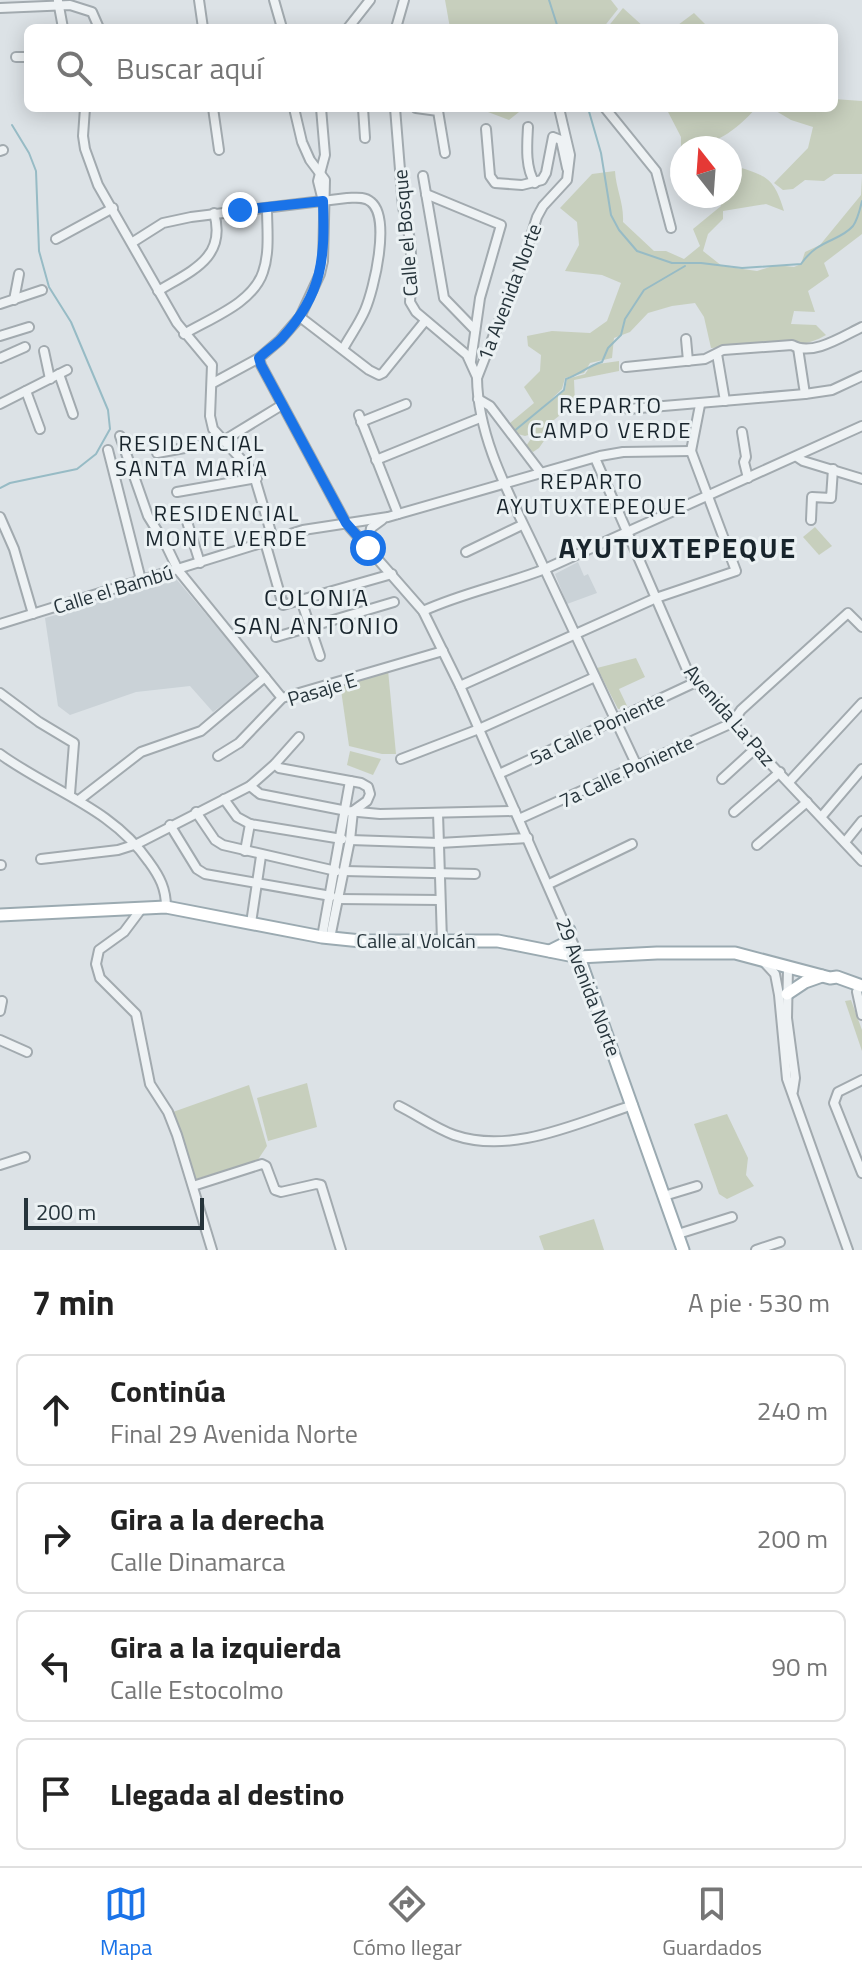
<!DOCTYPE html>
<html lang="es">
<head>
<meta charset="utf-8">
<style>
	:root { --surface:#fff; --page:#f6f6f6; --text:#222; --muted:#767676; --line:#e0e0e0; --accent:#1a73e8 }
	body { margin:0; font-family:"Titillium Web",sans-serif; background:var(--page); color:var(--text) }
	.compass { position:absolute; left:670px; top:136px; width:72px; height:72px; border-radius:50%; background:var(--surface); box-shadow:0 4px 20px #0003; rotate:343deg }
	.scale { position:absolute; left:24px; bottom:20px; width:180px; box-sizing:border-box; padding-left:8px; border:4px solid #26343b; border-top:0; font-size:22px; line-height:28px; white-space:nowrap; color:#26343b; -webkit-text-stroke:6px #ebf1f3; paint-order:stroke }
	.stop { position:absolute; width:24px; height:24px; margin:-18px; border:6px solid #1a73e8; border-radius:50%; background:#fff }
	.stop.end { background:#1a73e8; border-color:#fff; box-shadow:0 2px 8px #0008 }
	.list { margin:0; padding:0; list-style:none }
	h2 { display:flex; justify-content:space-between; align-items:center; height:104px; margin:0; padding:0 32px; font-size:34px }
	h2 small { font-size:26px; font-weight:400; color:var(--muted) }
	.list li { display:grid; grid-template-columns:52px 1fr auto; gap:24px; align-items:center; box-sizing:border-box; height:112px; margin:0 16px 16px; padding:0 16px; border:2px solid var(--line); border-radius:12px }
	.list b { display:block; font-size:30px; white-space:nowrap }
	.list p { margin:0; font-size:26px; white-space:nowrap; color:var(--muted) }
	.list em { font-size:26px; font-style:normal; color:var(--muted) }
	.icon { flex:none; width:44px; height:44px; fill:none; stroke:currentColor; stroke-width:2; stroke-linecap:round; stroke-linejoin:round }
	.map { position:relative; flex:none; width:862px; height:1250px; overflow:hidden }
	.search { position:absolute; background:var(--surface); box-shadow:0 4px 20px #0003; left:24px; right:24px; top:24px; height:88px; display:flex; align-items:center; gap:20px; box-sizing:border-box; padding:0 28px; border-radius:12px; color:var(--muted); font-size:30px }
	.sheet { height:616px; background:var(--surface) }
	nav { display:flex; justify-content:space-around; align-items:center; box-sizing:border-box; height:112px; border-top:2px solid var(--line); background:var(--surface); font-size:22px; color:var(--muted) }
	nav a { display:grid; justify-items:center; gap:4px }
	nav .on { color:var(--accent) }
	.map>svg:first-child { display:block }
	.built { fill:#cad2d7 }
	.green { fill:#c7cfbd }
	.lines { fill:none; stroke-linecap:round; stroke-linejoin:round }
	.stream { stroke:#97bbc5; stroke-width:2 }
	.minor-casing { stroke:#a2aaaf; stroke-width:12 }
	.major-casing { stroke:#9baab1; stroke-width:15 }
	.minor { stroke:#eef2f4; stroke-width:8 }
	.major { stroke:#fff; stroke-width:11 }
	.route { stroke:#1a73e8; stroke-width:10 }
	.labels { text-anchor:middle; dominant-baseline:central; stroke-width:6; stroke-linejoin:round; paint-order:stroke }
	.street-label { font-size:20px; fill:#26343b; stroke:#ebf1f3 }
	.neighbourhood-label { font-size:22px; letter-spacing:2px; fill:#18242c; stroke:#ebf1f3 }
	.quarter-label { font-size:24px; letter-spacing:2px; fill:#18242c; stroke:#ebf1f3 }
	.district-label { font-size:28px; font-weight:bold; letter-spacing:2px; fill:#18242c; stroke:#ebf1f3 }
</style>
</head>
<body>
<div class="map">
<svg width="862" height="1250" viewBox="0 0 862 1250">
	<rect width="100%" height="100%" fill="#dce2e6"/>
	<g class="built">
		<path d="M578,562L584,576L588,574L597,593L567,604L555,574Z"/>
		<path d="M177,580L259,677L213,712L190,686L136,692L70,715L58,706L45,618Z"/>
	</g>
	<g class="green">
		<path d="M445,0H611L618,9L603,28H450Z"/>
		<path d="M623,8L645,28H607Z"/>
		<path d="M694,13L709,28H674Z"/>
		<path d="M834,99L862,101V174H834L824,181L805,180L793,189L783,190L774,183L808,148L813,127L791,120L771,108H834Z"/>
		<path d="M485,108H524L509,120L488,112Z"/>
		<path d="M666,108H756C737,130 712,148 682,148L681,154V137Z"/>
		<path d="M730,164C763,176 773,173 784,211L766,204L723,211V219L708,234L703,251L722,266L757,271L776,265L794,267L801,264L805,252L820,245L861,195L862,177V234L824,263L829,276L808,291L815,312L794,311L791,324L816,325L826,335C797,353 746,346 711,348L704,317L695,303L672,306L648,313L630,332L614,338L612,358L590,363L584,373L565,378L562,389L540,410L565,390L567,379L585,374L591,365L619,361V371L574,380L575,403L544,428L548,435L539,448L533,452L526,446L535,433L525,436L518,434L510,423L534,403L524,387L540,371L541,355L528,346L527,336L552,331L590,333L607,321L621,283L602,275L565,271L579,245L577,222L560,208L592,174L615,171C616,189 624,203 623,222L654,251H666L684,259L700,246L693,229L721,206L719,196H730Z"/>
		<path d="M815,527L832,546L819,555L803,537Z"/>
		<path d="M636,658L645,677L619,689L628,708L618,709L597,668Z"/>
		<path d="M388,670L396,754H382L349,746L340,683Z"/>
		<path d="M350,751L381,759L373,775L347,765Z"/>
		<path d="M851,1000L862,1030V1051L845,1001Z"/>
		<path d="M307,1083L317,1127L268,1141L257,1098Z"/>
		<path d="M249,1085L267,1146L257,1161L196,1179L173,1112Z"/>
		<path d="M727,1114L748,1158L746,1175L754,1186L727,1199L719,1194L694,1124Z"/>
		<path d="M594,1219L604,1250H544L539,1236Z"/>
	</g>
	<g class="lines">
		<g class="stream">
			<path d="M549,0L558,28"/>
			<path d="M588,108L601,153L611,215L619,230L637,251L672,263H701L742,268L801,264C818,239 839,242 853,226C858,219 860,209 862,201"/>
			<path d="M513,432L564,390L566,379C580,374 588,366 602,362L608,348L621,335L625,319L644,290L685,266"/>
			<path d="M0,488L10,483L77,469L96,454L110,429L108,410L71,322L49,287L39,251L36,171L29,153L12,125"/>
		</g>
		<defs>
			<g id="minor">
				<path d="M199,0L203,28"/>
				<path d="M274,0L282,28"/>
				<path d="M58,1L63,28"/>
				<path d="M0,8L70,5L92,12L99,28"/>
				<path d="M348,28L370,0"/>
				<path d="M396,28L404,0"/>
				<path d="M16,57H28"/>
				<path d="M85,108L83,136L85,149L98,185L177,323L212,365L210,416L213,429L253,472L273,539"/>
				<path d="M213,108L219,150"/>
				<path d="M321,108L325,155L318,181L323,201"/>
				<path d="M363,108L365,138"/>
				<path d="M395,108L403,207L410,240L412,268L410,302L416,312L467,355L477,377"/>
				<path d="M416,108L438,111L445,153"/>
				<path d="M559,108L570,155L567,180L543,206L537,217L525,255L477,378C478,441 512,499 538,555C571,626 604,695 637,766"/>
				<path d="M605,108L656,171L671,228"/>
				<path d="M528,127C527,145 525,168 535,183"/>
				<path d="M486,129L490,176L495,183L522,185L542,180L546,173L553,137L561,140L567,168"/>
				<path d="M0,151L3,150"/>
				<path d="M423,176L444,298L475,330"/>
				<path d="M426,194L501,225L480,298L471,361"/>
				<path d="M56,239L113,208"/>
				<path d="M133,242L163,223L191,217L347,198C355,198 364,196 371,202C391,218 374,289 365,310C359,324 350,336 343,349"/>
				<path d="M158,291C191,271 227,258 214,213"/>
				<path d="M14,300L19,274"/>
				<path d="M0,304L42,290"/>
				<path d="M300,317L369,370L379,375L383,373L425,321"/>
				<path d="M184,334C211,318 253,303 263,272C270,252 267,228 267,208"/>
				<path d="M0,336L29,327"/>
				<path d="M686,339L688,361"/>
				<path d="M798,348L805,394"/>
				<path d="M44,351L50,379"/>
				<path d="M717,354L725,401"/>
				<path d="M0,358L25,347"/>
				<path d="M259,358L261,365L346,523L423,611L460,686L579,957"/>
				<path d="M626,367L705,359L723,350L792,345C812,357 843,336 862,327"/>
				<path d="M59,374L73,414"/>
				<path d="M213,383L259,358L280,340L300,317L320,274L323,261L325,180L310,160L302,142L294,108"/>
				<path d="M26,391L40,429"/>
				<path d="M478,399L490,406L541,473"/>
				<path d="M0,404L67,370"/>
				<path d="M628,409L805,394L832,390L862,376"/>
				<path d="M359,415L398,514"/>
				<path d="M361,422L406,404"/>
				<path d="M742,432L746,457L744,462L748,478"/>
				<path d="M120,436L148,516L166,545L178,570L282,698"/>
				<path d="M108,450L141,580"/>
				<path d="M691,451L700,405"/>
				<path d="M157,453L223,441L282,405"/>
				<path d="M797,457L803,461L862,479"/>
				<path d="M595,458L688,672L732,723L862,861"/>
				<path d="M376,460L480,418"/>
				<path d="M177,492L257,478"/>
				<path d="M184,512L200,563"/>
				<path d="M0,517L14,549L33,614"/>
				<path d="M811,520L812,497L831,498L833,469"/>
				<path d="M265,542L283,605L392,574"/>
				<path d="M368,547L371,528L382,520"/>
				<path d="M466,552L522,525"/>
				<path d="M301,600L320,656"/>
				<path d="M423,611C462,593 504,585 545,569L862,426"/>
				<path d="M0,624L303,530L388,517L600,456L623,452L691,451"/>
				<path d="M276,637L394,602"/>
				<path d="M460,686L656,598L736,571L691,451"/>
				<path d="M0,693L39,722L74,743L70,794"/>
				<path d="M0,754C51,791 112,808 149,862C160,877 166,889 166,907"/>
				<path d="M218,756L239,743L282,698L443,651"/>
				<path d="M401,759L479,729L595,677"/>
				<path d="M275,764L279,768L361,783L368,787L370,794L367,801L353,811L350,840L330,938"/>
				<path d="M499,774L696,682"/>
				<path d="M722,779L757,747"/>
				<path d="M789,782L862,703"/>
				<path d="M250,786L260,794L347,811L380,814L515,811"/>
				<path d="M224,799L237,817L250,824L342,839"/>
				<path d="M79,800L141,752L201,731L265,677"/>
				<path d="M196,812L215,840L223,845L336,871"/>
				<path d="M734,812L780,772"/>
				<path d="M438,813L442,941"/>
				<path d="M822,816L862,769"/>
				<path d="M519,819L732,723L741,710L848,613L862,627"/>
				<path d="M170,825L197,869L205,874L331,896"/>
				<path d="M350,840L439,843L528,838"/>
				<path d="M845,842L862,821"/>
				<path d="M757,845L807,802"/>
				<path d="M245,851L250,824"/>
				<path d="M41,859L118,850L137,844L250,786L275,764L299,737"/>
				<path d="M0,865H1"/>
				<path d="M344,871L475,874"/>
				<path d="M549,884L632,844"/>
				<path d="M338,899L440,900"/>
				<path d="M142,908L124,932L99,950L96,964L100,978L136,1014L150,1084L168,1112L177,1135L212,1250"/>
				<path d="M251,923L261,856"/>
				<path d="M322,937L350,781"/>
				<path d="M764,962L775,974L779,995L787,1079L848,1250"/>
				<path d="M788,968L787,1018L795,1078L793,1091"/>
				<path d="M857,992L862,1015"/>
				<path d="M0,1011L2,1001"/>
				<path d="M0,1040L27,1052"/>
				<path d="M862,1080L838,1092L834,1103L862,1173"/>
				<path d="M399,1106C417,1115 435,1128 454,1135C512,1155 577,1123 633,1105"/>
				<path d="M0,1165L25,1157"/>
				<path d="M193,1186L262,1164L266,1166L275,1190L281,1192L316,1184L321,1185L341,1250"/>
				<path d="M664,1196L697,1186"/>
				<path d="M678,1234L732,1217"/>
				<path d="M756,1250L780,1242"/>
			</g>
			<g id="major">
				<path d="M0,915L166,907L322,937L361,941H498L579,957L657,953H735L830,978L837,977L862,986"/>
				<path d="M550,951L566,943L569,930"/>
				<path d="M579,957L683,1250"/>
				<path d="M787,994L805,982L822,976"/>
			</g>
		</defs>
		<use href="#minor" class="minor-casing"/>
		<use href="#major" class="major-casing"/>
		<use href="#minor" class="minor"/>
		<use href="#major" class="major"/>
	</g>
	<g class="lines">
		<path class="route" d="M240,210L323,201C325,258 323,293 283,337C276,345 267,350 259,358L261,365L346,523L368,548"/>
	</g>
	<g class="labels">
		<g class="street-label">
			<text transform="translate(405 233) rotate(-95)">Calle el Bosque</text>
			<text transform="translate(509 292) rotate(-69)">1a Avenida Norte</text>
			<text transform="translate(113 589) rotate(-17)">Calle el Bambú</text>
			<text transform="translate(322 689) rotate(-17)">Pasaje E</text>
			<text transform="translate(730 715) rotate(49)">Avenida La Paz</text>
			<text transform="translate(597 728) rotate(-25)">5a Calle Poniente</text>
			<text transform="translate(626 771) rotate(-25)">7a Calle Poniente</text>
			<text x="416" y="940">Calle al Volcán</text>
			<text transform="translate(589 987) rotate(69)">29 Avenida Norte</text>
		</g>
		<g class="neighbourhood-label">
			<text x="611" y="405">REPARTO<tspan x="611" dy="25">CAMPO VERDE</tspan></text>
			<text x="192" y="443">RESIDENCIAL<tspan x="192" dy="25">SANTA MARÍA</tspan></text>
			<text x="592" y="481">REPARTO<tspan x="592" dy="25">AYUTUXTEPEQUE</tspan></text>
			<text x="227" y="513">RESIDENCIAL<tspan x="227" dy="25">MONTE VERDE</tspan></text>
		</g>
		<g class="quarter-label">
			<text x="317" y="597">COLONIA<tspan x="317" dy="28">SAN ANTONIO</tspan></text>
		</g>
		<g class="district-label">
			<text x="678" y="547">AYUTUXTEPEQUE</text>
		</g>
	</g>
</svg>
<svg class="compass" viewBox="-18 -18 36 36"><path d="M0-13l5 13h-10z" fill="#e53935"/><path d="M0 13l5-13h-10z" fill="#767676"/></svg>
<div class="scale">200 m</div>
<div class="stop" style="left:368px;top:548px"></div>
<div class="stop end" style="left:240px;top:210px"></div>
<div class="search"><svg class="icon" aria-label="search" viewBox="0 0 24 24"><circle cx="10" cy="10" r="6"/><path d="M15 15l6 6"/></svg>Buscar aquí</div>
</div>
<section class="sheet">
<h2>7 min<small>A pie · 530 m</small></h2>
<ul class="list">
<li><svg class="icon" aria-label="ahead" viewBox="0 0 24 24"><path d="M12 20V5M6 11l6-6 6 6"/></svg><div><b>Continúa</b><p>Final 29 Avenida Norte</p></div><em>240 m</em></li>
<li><svg class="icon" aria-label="right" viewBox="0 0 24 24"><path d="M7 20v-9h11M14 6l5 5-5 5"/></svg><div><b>Gira a la derecha</b><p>Calle Dinamarca</p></div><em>200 m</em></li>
<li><svg class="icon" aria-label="left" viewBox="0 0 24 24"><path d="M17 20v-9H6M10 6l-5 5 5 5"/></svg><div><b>Gira a la izquierda</b><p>Calle Estocolmo</p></div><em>90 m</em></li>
<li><svg class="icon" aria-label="arrive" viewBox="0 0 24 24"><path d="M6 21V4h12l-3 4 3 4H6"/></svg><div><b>Llegada al destino</b></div></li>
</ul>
</section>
<nav>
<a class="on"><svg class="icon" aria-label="map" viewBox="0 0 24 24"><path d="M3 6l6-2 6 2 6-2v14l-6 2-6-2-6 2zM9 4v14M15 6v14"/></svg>Mapa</a>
<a><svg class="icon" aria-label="directions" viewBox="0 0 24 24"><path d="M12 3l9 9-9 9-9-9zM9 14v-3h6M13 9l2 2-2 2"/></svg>Cómo llegar</a>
<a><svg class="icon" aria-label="saved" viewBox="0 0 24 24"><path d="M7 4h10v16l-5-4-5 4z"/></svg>Guardados</a>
</nav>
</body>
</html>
